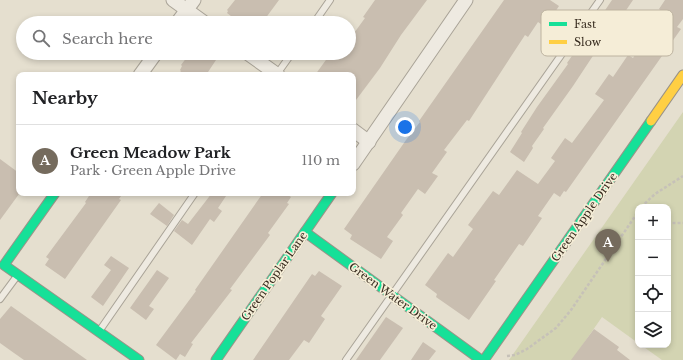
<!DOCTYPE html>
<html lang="en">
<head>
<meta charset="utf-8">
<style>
	:root { --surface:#fff; --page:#f6f6f6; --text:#202124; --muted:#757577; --line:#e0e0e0; --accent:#756b5d }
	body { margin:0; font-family:"Libre Baskerville",serif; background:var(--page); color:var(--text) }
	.controls { position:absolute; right:12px; bottom:12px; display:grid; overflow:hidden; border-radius:8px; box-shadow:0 2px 6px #0003 }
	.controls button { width:36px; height:36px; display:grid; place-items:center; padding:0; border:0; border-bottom:1px solid var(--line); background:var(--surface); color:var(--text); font:20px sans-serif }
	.you { position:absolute; left:405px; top:127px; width:14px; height:14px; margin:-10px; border:3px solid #fff; border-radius:50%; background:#1a73e8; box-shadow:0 0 0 6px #1a73e833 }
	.badge { display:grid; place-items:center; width:26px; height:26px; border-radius:50%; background:var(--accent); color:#fff; font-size:13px; font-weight:700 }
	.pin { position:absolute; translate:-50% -33px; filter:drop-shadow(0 1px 2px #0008) }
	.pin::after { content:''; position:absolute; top:21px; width:14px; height:12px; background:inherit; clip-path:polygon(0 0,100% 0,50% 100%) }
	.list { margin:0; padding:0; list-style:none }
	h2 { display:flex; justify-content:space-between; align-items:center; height:52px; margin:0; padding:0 16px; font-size:17px }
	h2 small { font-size:13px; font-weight:400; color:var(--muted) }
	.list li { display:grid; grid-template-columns:26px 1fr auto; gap:12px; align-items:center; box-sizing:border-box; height:72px; padding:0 16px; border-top:1px solid var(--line) }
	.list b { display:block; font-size:15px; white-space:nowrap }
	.list p { margin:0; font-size:13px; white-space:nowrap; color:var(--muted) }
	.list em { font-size:13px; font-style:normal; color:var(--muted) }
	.icon { flex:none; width:22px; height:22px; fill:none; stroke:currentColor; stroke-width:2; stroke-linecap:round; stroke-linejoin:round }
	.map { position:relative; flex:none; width:683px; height:360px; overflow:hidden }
	.search { position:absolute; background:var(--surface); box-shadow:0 2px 6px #0003; left:16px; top:16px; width:340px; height:44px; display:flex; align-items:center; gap:10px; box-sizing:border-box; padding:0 14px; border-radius:22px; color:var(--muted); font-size:15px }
	.panel { position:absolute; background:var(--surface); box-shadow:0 2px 6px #0003; left:16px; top:72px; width:340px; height:124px; border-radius:8px }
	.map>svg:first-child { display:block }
	.green { fill:#d3d4b2 }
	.building { fill:#c9beb0 }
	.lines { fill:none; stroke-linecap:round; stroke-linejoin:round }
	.lane-casing { stroke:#aaa498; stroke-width:8 }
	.street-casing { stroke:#aaa498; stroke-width:15 }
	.fast-casing { stroke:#9a9388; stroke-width:11 }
	.slow-casing { stroke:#9a9388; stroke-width:11 }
	.path { stroke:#c6c1b8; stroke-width:2.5; stroke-dasharray:3 2; stroke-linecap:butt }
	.lane { stroke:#eeeae1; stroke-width:6 }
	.street { stroke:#eeeae1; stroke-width:13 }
	.fast { stroke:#16e098; stroke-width:9 }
	.slow { stroke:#ffcf43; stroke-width:9 }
	.labels { text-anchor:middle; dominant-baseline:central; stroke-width:3.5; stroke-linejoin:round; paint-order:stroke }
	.street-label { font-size:11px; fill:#392d20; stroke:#f5edd7 }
	.key { fill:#f5edd7; stroke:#bdb3a0; stroke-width:1 }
	.key-label { font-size:11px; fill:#392d20 }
</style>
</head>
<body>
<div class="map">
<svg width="683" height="360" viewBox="0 0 683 360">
	<rect width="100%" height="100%" fill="#e5dfcf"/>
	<path class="green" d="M683,112V360H662L641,345H668V207H638V343L602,317L572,360H509Z"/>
	<g class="building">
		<path d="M235,0H279L262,23H240L227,13L228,11L227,10Z"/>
		<path d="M375,0H427L401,35L380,68L353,104V75H315L331,53H349V40L365,18L363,17Z"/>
		<path d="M504,0H550L559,6L545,27L538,22L528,37L525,35L469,121L467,120L444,150L447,152L432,173L438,176L425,194L418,189L401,213L403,215L387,237L393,241L381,259L350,239L352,235L344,229L406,140L420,122L419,121Z"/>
		<path d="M612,0H633L612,31L610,30L573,86L543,128L544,129L532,146L533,148L524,162L510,152L522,133L521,132L537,107L568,64L567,63L588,33L589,34Z"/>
		<path d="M665,0H683V19L677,27L681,29L566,192L564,191L560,197L554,193L538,216L542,218L523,246L519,244L494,280L496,281L469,320L436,297L437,294L425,285L448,253L453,257L473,229L468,225L493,191L499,195L517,170L538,184L555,161L551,158L565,138L572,143L604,100L595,94L609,74L613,77L628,55L633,58L648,36L663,12L659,9Z"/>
		<path d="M190,53H206L216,60L206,75H178L181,71L180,70L182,66L181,65Z"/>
		<path d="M0,159L19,173V194L0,220Z"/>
		<path d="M91,193H123L119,199L121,200L65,279L45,265L49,259L46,257L86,203L85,202Z"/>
		<path d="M212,193H228L218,208L222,211L214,222L210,219L192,245L174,231L182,220L188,224Z"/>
		<path d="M263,193H285L291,197L287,203L289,204L268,233L270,235L230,289L232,290L191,343L193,344L185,357L180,354L176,360L156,345L196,291L195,290Z"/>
		<path d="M159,203L174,215L167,226L150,214Z"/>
		<path d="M111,256L129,268L103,306L91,297L111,270L104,265Z"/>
		<path d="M157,270L169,278L149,306L154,309L146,320L130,308Z"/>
		<path d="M319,271L342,286L321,316L325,319L309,343L304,340L289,360H253L312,274L315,276Z"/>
		<path d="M11,306L35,323L87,360H24L14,353L0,343V319Z"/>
		<path d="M386,317L403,328L380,360H356Z"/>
		<path d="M594,329L619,347L617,350L630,360H571Z"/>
		<path d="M423,342L436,351L429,360H411Z"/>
	</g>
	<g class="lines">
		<defs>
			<g id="lane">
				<path d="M314,23L330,0"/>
				<path d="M277,74L292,53"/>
				<path d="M0,299L17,276"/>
				<path d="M100,330L195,193"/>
				<path d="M346,360L600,0"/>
			</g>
			<g id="street">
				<path d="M173,0L205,23"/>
				<path d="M177,23L194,0"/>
				<path d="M247,53L278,75"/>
				<path d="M140,75L156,53"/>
				<path d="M353,130L369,142"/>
				<path d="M353,164L466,0"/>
			</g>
			<g id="fast">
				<path d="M55,193L4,265L139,360"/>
				<path d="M305,232L481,360"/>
				<path d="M216,360L332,193"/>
				<path d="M484,360L651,121"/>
			</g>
			<path id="slow" d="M651,121L683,75"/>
		</defs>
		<use href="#lane" class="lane-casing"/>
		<use href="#street" class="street-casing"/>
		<use href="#fast" class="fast-casing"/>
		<use href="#slow" class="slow-casing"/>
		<g class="path">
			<path d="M641,207L655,194L683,176"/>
			<path d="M668,221L672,223H683"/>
			<path d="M507,356L515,355L527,349L556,328L571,310L638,212"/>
		</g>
		<use href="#lane" class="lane"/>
		<use href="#street" class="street"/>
		<use href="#fast" class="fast"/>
		<use href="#slow" class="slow"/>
	</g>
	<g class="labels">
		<g class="street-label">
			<text transform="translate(584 217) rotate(-55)">Green Apple Drive</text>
			<text transform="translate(274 276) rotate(-55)">Green Poplar Lane</text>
			<text transform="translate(393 296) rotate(36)">Green Water Drive</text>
		</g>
	</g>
	<rect x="541" y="10" width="132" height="46" rx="6" class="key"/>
	<rect x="549" y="22" width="18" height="4" fill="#16e098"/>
	<rect x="549" y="40" width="18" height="4" fill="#ffcf43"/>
	<g class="key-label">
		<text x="574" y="28">Fast</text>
		<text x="574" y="46">Slow</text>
	</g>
</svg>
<div class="controls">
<button>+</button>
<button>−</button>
<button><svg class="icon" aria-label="locate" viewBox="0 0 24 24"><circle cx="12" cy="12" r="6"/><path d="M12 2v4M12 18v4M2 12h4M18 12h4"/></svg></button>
<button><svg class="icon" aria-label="layers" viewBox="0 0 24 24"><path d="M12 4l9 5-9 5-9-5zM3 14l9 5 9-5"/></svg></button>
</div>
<div class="you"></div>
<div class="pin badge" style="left:608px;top:262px">A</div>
<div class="search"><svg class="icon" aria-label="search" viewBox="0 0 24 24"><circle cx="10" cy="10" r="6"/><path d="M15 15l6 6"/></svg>Search here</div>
<section class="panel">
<h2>Nearby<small></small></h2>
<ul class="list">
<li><span class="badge">A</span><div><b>Green Meadow Park</b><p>Park · Green Apple Drive</p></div><em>110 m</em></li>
</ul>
</section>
</div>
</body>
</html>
